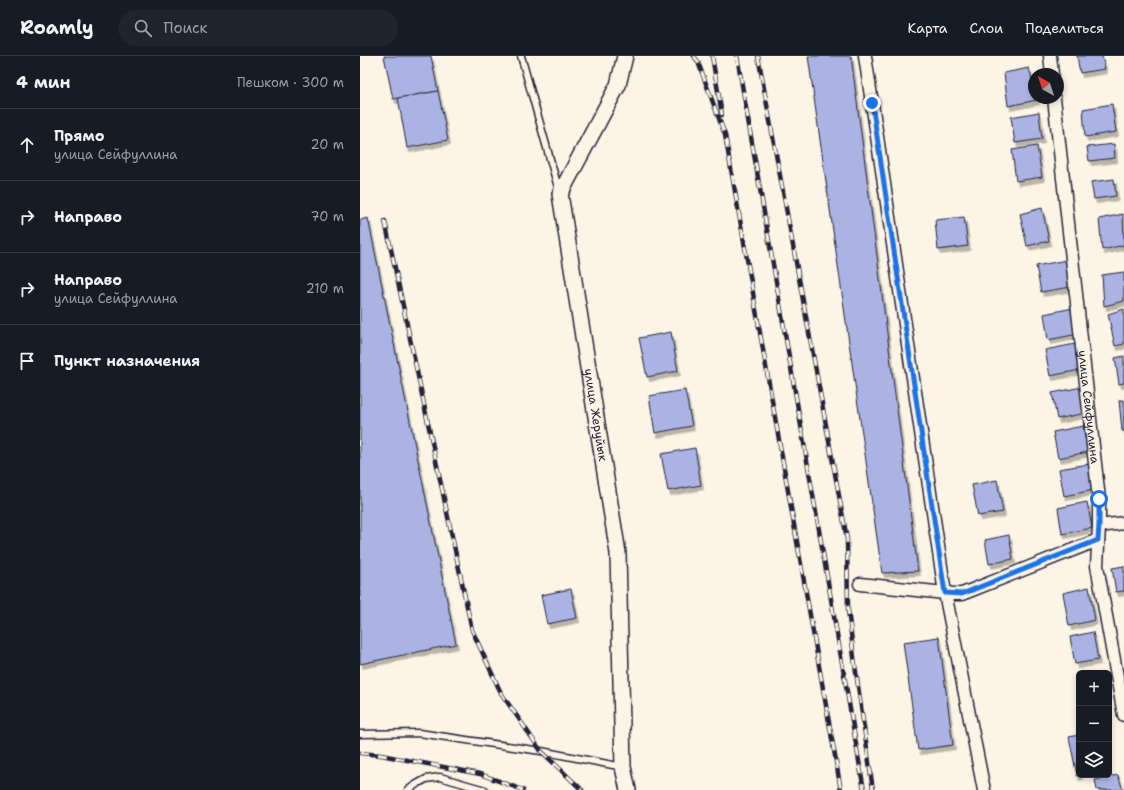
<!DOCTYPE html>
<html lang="ru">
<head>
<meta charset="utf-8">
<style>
	:root { --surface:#171b24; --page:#20242c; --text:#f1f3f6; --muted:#9ea1a6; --line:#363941 }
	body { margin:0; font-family:"Shantell Sans",sans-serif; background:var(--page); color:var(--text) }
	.controls { position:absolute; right:12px; bottom:12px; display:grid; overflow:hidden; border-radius:6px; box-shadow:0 2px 6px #0003 }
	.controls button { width:36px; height:36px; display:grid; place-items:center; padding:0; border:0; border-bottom:1px solid var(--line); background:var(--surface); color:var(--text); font:20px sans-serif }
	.compass { position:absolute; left:668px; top:12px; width:36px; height:36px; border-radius:50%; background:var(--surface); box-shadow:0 2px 6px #0003; rotate:321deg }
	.stop { position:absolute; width:12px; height:12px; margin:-9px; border:3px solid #1a73e8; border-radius:50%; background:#fff }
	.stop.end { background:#1a73e8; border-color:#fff; box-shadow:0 1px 4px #0008 }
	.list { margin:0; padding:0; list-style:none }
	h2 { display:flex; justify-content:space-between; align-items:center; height:52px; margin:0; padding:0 16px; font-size:17px }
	h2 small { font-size:13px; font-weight:400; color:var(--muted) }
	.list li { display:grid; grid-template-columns:26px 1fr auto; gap:12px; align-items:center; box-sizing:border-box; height:72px; padding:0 16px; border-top:1px solid var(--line) }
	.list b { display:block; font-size:15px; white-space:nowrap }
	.list p { margin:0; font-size:13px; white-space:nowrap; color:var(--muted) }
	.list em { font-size:13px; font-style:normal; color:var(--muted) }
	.icon { flex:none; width:22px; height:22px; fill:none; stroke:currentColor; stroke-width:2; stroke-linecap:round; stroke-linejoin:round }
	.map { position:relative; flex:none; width:764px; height:734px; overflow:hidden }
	header { display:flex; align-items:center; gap:24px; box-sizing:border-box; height:56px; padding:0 20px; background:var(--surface); border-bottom:1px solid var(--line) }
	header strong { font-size:19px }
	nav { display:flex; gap:22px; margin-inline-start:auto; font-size:14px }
	.search { width:280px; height:36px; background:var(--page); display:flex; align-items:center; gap:10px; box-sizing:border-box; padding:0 14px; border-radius:22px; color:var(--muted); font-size:15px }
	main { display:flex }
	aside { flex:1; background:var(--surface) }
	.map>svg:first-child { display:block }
	.building { fill:#aab3e3; stroke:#22223b; filter:url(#shadow) }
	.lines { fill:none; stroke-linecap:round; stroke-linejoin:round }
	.service-casing { stroke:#22223b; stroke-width:9 }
	.minor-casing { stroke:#22223b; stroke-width:15 }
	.tertiary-casing { stroke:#22223b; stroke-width:18 }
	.service { stroke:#fcf5e5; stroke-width:6 }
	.minor { stroke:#fcf5e5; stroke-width:12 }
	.tertiary { stroke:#fcf5e5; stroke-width:15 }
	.rail-casing { stroke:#22223b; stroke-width:4.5 }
	.rail { stroke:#fcf5e5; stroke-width:3; stroke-dasharray:9; stroke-linecap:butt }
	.route { stroke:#1a73e8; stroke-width:5 }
	.labels { text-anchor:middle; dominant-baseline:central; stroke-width:4; stroke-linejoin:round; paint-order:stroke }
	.street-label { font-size:12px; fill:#22223b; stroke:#fcf5e5 }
</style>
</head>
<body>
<header>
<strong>Roamly</strong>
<div class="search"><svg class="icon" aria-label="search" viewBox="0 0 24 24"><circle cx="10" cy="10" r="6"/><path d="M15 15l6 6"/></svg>Поиск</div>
<nav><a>Карта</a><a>Слои</a><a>Поделиться</a></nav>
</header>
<main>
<aside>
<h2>4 мин<small>Пешком · 300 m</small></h2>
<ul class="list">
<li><svg class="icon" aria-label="ahead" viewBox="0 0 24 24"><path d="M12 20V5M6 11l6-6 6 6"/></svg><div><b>Прямо</b><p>улица Сейфуллина</p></div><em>20 m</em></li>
<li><svg class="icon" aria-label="right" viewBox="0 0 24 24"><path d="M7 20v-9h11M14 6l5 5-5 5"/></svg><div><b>Направо</b></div><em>70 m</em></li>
<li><svg class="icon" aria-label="right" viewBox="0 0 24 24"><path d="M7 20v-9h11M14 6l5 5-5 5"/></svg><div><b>Направо</b><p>улица Сейфуллина</p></div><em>210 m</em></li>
<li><svg class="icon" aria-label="arrive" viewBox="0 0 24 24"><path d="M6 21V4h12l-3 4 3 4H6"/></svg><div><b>Пункт назначения</b></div></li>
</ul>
</aside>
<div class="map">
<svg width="764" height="734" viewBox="0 0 764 734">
	<defs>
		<filter id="shadow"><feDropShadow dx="2.5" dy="4.5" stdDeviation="0" flood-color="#0004"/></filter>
	</defs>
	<rect width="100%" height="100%" fill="#fcf5e5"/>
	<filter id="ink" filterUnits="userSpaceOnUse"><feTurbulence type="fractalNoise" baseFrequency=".025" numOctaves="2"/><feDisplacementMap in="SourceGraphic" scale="8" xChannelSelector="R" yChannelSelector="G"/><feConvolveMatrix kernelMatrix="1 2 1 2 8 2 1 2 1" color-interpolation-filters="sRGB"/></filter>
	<g filter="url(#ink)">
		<g class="building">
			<path d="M24,0H71L78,35L33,43Z"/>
			<path d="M448,0H491L558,515L522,517Z"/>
			<path d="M717,0H742L745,13L720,17Z"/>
			<path d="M669,12L674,31V42H677V44L648,50L644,17Z"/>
			<path d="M78,35L88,84L47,92L38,42Z"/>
			<path d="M752,48L756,76L725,81L723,53Z"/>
			<path d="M679,56L682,83L655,87L651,61Z"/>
			<path d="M754,88L755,102L729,105L727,91Z"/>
			<path d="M677,90L682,121L656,125L652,94Z"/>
			<path d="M754,123L756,140L734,143L731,126Z"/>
			<path d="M682,152L689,185L667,190L660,158Z"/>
			<path d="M763,158L764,189L742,194L739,163Z"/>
			<path d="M604,161L608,190L578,194L575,164Z"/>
			<path d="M8,162L96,588L0,608V164Z"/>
			<path d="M706,204L711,231L681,236L676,210Z"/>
			<path d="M764,216V245L744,250L742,219Z"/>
			<path d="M713,252L718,278L688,284L684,258Z"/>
			<path d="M764,253V288L755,290L748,258Z"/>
			<path d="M311,276L318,315L287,321L279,282Z"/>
			<path d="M715,288L720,314L690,320L685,294Z"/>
			<path d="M764,300V327L759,328L755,302Z"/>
			<path d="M722,331L726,357L697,363L692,337Z"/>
			<path d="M325,334L332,370L295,377L289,340Z"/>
			<path d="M759,344H764V375H762Z"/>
			<path d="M723,370L728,396L698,402L693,376Z"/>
			<path d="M335,392L341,429L308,435L301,398Z"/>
			<path d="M729,408L734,434L704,440L699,413Z"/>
			<path d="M637,424L643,456L618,460L612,429Z"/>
			<path d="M727,446L732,472L702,478L698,452Z"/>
			<path d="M649,479L653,503L629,508L625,484Z"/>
			<path d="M764,510V535L756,536L752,512Z"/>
			<path d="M729,531L735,564L709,570L703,537Z"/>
			<path d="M211,533L217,562L187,568L181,539Z"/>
			<path d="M733,576L738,604L715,608L710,581Z"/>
			<path d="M579,581L593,689L558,694L543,586Z"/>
			<path d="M719,679L720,719L717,720L709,681Z"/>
			<path d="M758,719L763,734H737L735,724Z"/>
		</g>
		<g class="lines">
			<defs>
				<g id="service">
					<path d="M161,0L199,135"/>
					<path d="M0,678L59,677L181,695L263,711"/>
					<path d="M48,734L57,728L66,723L80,721L125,734"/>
				</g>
				<g id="minor">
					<path d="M505,0L585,537L624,734"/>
					<path d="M690,0L692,18"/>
					<path id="s1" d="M694,42L739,443V470L737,510L764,659"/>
					<path d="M739,470L764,467"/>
					<path d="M500,528L594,538H602L738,484"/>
				</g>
				<g id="tertiary">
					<path id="s2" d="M265,0L258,29L200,138L258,497L263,711L268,734"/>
				</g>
			</defs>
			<use href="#service" class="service-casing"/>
			<use href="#minor" class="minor-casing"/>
			<use href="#tertiary" class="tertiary-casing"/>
			<use href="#service" class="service"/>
			<use href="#minor" class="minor"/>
			<use href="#tertiary" class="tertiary"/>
			<defs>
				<g id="rail">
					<path d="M334,0L338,6L365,79L481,734"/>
					<path d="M352,0L362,59"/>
					<path d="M377,0L504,734"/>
					<path d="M398,0L487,483L488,554L495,609L513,734"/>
					<path d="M25,165L112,574L141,637L181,695L222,734"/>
					<path d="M0,697L21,699L120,718L163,734"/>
				</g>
			</defs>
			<use href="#rail" class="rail-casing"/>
			<use href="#rail" class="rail"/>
		</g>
	</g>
	<g class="lines" filter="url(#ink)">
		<path class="route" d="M512,47L585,537L602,538L738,484L739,470V443"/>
	</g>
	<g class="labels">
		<g class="street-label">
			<text stroke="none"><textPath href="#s1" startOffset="311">улица Сейфуллина</textPath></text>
			<text stroke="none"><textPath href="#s2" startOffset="377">улица Жеруйык</textPath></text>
		</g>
	</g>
</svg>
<div class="controls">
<button>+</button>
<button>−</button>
<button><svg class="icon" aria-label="layers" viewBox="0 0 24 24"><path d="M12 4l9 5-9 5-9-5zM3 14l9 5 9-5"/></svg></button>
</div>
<svg class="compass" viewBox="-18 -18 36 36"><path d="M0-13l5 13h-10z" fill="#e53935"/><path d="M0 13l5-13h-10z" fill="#9ea1a6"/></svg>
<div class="stop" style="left:739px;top:443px"></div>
<div class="stop end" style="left:512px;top:47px"></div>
</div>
</main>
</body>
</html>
